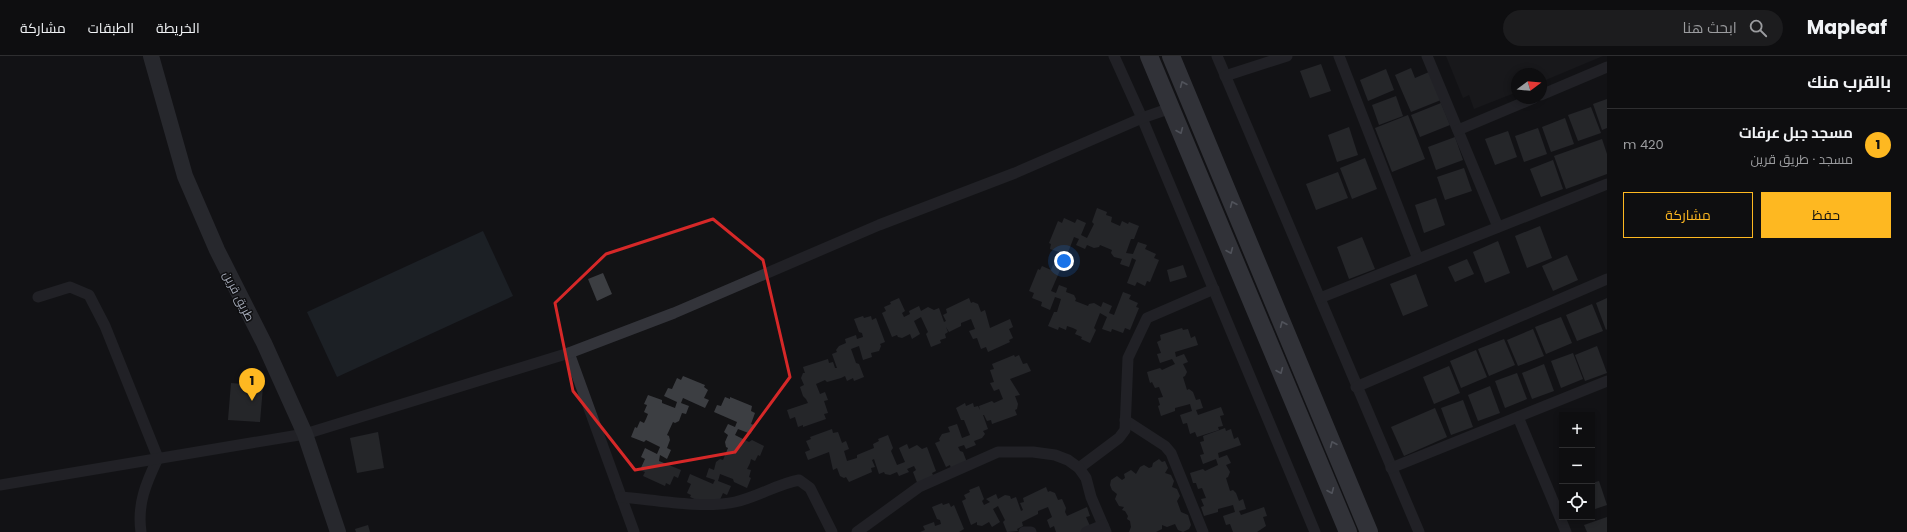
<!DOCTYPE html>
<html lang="ar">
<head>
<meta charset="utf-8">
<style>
	:root { --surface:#0e0e10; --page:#1c1c1e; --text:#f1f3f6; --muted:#9b9c9f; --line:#2e2e30; --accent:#feb821 }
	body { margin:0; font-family:Poppins,Cairo,sans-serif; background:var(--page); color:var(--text); direction:rtl }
	.controls { position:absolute; right:12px; bottom:12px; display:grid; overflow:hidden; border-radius:0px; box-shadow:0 2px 6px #0003 }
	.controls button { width:36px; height:36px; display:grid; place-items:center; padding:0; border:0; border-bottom:1px solid var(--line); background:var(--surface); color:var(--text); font:20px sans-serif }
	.compass { position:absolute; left:1511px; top:12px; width:36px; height:36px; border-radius:50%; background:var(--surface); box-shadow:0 2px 6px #0003; rotate:74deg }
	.you { position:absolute; left:1064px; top:205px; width:14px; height:14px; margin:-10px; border:3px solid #fff; border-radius:50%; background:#1a73e8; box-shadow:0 0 0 6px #1a73e833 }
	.badge { display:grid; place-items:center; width:26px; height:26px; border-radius:50%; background:var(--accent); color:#111; font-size:13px; font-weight:700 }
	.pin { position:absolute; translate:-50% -33px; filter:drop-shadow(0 1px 2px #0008) }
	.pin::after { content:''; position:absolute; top:21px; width:14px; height:12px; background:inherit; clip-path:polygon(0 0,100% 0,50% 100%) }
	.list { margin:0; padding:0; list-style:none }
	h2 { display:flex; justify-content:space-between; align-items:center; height:52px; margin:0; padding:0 16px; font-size:17px }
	h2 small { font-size:13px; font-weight:400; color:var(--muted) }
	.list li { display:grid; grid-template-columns:26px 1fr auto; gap:12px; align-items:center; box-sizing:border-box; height:72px; padding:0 16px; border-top:1px solid var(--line) }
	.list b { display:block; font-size:15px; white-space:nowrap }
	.list p { margin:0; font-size:13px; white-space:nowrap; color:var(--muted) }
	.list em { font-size:13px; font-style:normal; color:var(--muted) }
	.actions { display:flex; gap:8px; padding:12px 16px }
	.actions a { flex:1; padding:9px 0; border:1px solid var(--accent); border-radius:0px; text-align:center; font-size:14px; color:var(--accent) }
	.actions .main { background:var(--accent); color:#111 }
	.icon { flex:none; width:22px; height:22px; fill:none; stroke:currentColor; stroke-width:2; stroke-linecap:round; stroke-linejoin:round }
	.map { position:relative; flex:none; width:1607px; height:476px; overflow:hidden; direction:ltr }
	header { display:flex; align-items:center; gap:24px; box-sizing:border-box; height:56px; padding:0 20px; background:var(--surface); border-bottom:1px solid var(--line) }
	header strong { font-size:19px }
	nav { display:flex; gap:22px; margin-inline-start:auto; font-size:14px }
	.search { width:280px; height:36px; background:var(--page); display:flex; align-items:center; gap:10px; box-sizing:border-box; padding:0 14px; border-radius:22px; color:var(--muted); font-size:15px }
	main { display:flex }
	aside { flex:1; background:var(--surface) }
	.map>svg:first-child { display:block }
	.built { fill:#1f1f22 }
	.water { fill:#283139 }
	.building { fill:#3c3e42 }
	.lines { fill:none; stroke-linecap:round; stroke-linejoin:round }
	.minor { stroke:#33343a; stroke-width:11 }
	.secondary { stroke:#41434a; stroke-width:16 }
	.trunk { stroke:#575a62; stroke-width:18 }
	.oneway { stroke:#9ba1ae }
	.marked { fill:none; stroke:#d62828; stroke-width:3; stroke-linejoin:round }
	.labels { text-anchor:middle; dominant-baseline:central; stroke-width:3; stroke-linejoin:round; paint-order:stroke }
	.street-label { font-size:12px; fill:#a3a9b6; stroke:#0e0e10 }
</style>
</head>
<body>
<header>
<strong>Mapleaf</strong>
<div class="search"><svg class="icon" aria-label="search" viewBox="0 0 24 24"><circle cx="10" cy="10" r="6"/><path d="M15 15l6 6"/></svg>ابحث هنا</div>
<nav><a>الخريطة</a><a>الطبقات</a><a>مشاركة</a></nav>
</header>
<main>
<aside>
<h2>بالقرب منك<small></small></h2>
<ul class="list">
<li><span class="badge">1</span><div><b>مسجد جبل عرفات</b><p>مسجد · طريق قرين</p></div><em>420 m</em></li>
</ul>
<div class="actions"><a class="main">حفظ</a><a>مشاركة</a></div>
</aside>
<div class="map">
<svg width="1607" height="476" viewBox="0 0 1607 476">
	<rect width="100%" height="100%" fill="#131315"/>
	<path class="built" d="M1446,0H1603L1541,26V18H1517V36L1474,53L1469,39L1463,42Z"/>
	<path class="water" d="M483,175L513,240L337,321L307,256Z"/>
	<g class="building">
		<path d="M1321,8L1331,35L1310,42L1300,15Z"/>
		<path d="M1411,12L1415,22L1429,16L1441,44L1411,56L1395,19Z"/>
		<path d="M1386,13L1394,34L1368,45L1360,24Z"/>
		<path d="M1396,40L1403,60L1379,69L1372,49Z"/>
		<path d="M1607,43V72L1602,74L1593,48Z"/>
		<path d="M1441,47L1450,69L1420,81L1411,59Z"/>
		<path d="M1591,51L1601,77L1578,85L1568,59Z"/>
		<path d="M1408,59L1425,103L1392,116L1375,72Z"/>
		<path d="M1565,62L1574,88L1551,96L1542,71Z"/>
		<path d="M1349,71L1358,99L1337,106L1328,79Z"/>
		<path d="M1538,72L1547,98L1524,106L1515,80Z"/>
		<path d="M1508,75L1517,101L1495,109L1485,83Z"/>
		<path d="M1455,81L1463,104L1436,114L1428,91Z"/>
		<path d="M1602,83L1607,98V118L1566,133L1554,100Z"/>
		<path d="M1365,102L1377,133L1352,143L1340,112Z"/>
		<path d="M1553,104L1563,133L1541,141L1530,113Z"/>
		<path d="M1464,112L1472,135L1445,144L1437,121Z"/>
		<path d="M1338,116L1348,142L1316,154L1306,128Z"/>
		<path d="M1436,142L1445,169L1424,177L1415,149Z"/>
		<path d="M1097,152L1107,156L1106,159L1112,161L1111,166L1120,170L1122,165L1128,168L1129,166L1139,170L1134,183H1131L1126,197L1133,198L1138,186L1147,189L1145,193L1156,198L1154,202L1159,204L1150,226L1147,225L1145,230L1137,226L1135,230L1127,227L1136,204L1132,202L1129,211L1120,208L1122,203L1114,201L1111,197L1112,194L1100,189L1099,191L1094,192L1087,189L1085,193L1076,189L1079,183L1074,181L1065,204L1057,201L1059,196L1050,193L1051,188L1049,187L1058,165L1062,167L1064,162L1075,167L1077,163L1086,167L1081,179L1087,182L1094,168L1092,166Z"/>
		<path d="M1540,170L1552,202L1527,212L1515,180Z"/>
		<path d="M1362,181L1375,213L1349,223L1337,191Z"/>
		<path d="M1498,185L1510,217L1485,227L1473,196Z"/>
		<path d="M1567,199L1578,224L1553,235L1542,210Z"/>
		<path d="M1467,203L1474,218L1455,226L1448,211Z"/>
		<path d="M1053,209L1061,212L1051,235L1056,237L1059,229L1067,232L1066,236L1074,239L1076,243L1075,245L1088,250L1089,248L1094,247L1101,251L1103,246L1112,250L1109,257L1114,259L1123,236L1131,239L1129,243L1138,247L1136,251L1139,252L1130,274L1125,272L1123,277L1112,273L1111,276L1102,273L1107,261L1100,257L1094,272L1096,274L1090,287L1081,283L1082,281L1075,278L1077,274L1073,272L1067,270L1066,274L1059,271L1058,274L1048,270L1054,256H1057L1061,243L1055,241L1050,254L1041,250L1042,246L1032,242L1034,237L1029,235L1038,213L1040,214L1042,210L1051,214Z"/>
		<path d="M1183,209L1187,221L1170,226L1167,214Z"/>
		<path d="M603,217L612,238L597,245L588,223Z"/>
		<path d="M1416,218L1428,250L1403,260L1390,228Z"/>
		<path d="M899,242L905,255L902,257L904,261L910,258L909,255L919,250L921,255L928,251L934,254L939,252L944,266L946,265L943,259L947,257L946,253L969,242L971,247L973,246L978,248L981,256L985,254L990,272L1010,263L1013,271L1009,273L1013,282L1009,284L1010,286L988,296L986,291L981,293L977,282L973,283L969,275L975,273L971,263L961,267V270L949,276L946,271L948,276L945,278L946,282L940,284L941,287L931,291L926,278L928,276L921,261L914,265L920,278L912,283L910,278L902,282L898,281L897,279L892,281L882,257L886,255L884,251L891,248L890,246Z"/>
		<path d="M1607,242V273L1606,274L1596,247Z"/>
		<path d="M1592,248L1603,275L1577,285L1566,259Z"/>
		<path d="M863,260L864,262L871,260L872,264L876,262L885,286L880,288L881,290L879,295L871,297L872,301L863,304L859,290L851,293L856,307L859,308L864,321L854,325L853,322L847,325L845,320L841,322L839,317L841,322L827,326L825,324L816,328L820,338L825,336L828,344L824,345L828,357L824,358L826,363L803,371V369L798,371L795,361L790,363L787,354L808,347L806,343L803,340L800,331L804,329L801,322L803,317H805L803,311L828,303L829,307L833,306L835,312H837L832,298L837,296L836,294L839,290L846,287L845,283L856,279L857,283L863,281L862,277L859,276L854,263Z"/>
		<path d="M1561,261L1572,287L1546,298L1535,271Z"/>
		<path d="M1182,272L1183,274L1188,273L1191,282L1195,280L1198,289L1175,296L1176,301L1184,298L1188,306L1183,308L1187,316L1185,320L1183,321L1187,334L1189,333L1193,336L1196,344L1200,343L1203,352L1196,354L1198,359L1221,351L1224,359L1220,360L1223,370L1218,371L1219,374L1197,381L1195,376L1190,378L1187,367L1183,368L1180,359L1192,355L1190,348L1175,352V355L1161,360L1158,350L1160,349L1158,342L1163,341L1159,331L1155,332L1152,326L1150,327L1147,316L1160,312L1162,314L1175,308L1172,303L1160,307L1157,298L1161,297L1157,286L1161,284L1160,279Z"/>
		<path d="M1533,273L1544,300L1518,310L1507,284Z"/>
		<path d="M1504,283L1515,309L1489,320L1478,293Z"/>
		<path d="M1597,290L1607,317L1585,325L1575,299Z"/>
		<path d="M1476,294L1487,321L1461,332L1450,305Z"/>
		<path d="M1573,297L1583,323L1561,332L1551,305Z"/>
		<path d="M1014,299L1015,301L1019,299L1023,308L1027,307L1031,315L1010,323L1020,339L1015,340L1018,348L1017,353L1015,354L1017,359L992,368L991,364L987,365L984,359H983L988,373L983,375L985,378L982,382L974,385L976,389L966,393L964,389L958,391L960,395L963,396L968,409L951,413L950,409L946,411L935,387L940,385L939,383L942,378L950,376L948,371L957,368L962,382L970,379L964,364H961L956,352L965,347L966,350L973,347L974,351L978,350L980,354L979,350L992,345L994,347L1003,343L999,333L994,335L990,327L994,326L990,314L994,313L992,308Z"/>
		<path d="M1544,308L1554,335L1532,343L1522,317Z"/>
		<path d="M1449,310L1460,337L1434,348L1423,321Z"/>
		<path d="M1517,317L1527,343L1505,352L1495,325Z"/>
		<path d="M683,320L705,329L704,331L708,334L704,342L709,344L705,352L683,342L681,347L689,350L686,358L682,357L679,365L675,367L673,366L667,379L669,380L670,384L667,392L671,394L667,403L660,399L659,405L681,414L678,422L674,420L670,429L666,427L665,430L643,420L645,416L640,414L645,403L641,401L645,392L657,398L660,391L646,384L644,386L631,381L635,371L637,372L640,365L644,367L646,363L648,358L644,356L647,349L644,348L648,339L662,344V347L675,352L677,346L664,340L668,332L672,333L677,322L681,324Z"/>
		<path d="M231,327L263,330L260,366L228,364Z"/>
		<path d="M1490,330L1500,357L1478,365L1468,339Z"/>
		<path d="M725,341L730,343V341L752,350L751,355L755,357L751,368L754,369L751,378L738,373L735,379L749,386L752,384L764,390L760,400L758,399L755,405L751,403L750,407L747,413L751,414L749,421L751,422L747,432L734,426L733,423L720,418L718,425L731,430L727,439L723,437L718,448L712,451L690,441L691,439L687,437L691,428L687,426L690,418L713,428L715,424L706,421L709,412L714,414L716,406L720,403L723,404L728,392L726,391L725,386L728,379L724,376L728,368L735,371L737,366L714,356L717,349L721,350Z"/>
		<path d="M1463,344L1473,371L1451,379L1441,352Z"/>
		<path d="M1435,352L1447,381L1404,400L1391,371Z"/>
		<path d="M1225,372L1226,375L1231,373L1234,383L1238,381L1241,389L1218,397L1219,402L1227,399L1231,407L1226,409L1230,416L1228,421L1226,422L1230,435L1233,434L1236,437L1239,445L1243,443L1246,453L1239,455L1241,459L1264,451L1267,460L1263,461L1266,470L1257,476H1233L1230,468L1226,469L1223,460L1235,456L1233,449L1218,453V456L1204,460L1201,451L1204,450L1201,443L1206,442L1202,432L1198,433L1196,427H1193L1190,417L1203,413L1205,415L1218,409L1216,403L1203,408L1200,399L1204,398L1200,386L1204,385L1203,380Z"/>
		<path d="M832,373L833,377L838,376L842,387L846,385L849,393L844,395L847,405L857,402V399L874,392L873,388L879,385L878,383L888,379L893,392L891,395L897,409L905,406L899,392L907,388L909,393L917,389L922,393L927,391L936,415L932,417L934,421L918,429L913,416L916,414L914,410L907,413L909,416L899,420L897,416L890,419L885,418L884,416L879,418L874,403L872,404L875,411L871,412L872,416L849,426L846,421L844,422L840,420L837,412L833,414L829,396L808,404L805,396L810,394L806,385L811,383L810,381Z"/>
		<path d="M378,376L384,412L357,417L350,382Z"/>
		<path d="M1159,403L1162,406L1165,405L1168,412L1165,417L1171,419L1174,425L1172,431L1177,433L1180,440L1177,445L1181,456L1188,459L1191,469L1189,473L1183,476L1178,474L1175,468L1167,471L1162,469V473L1156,476H1129L1131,471L1130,465L1127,463L1128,460L1125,455L1122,454L1124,451L1119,450L1115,443L1117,438L1112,434L1110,429L1111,424L1117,420L1122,424L1125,422L1124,418L1131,414L1136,418L1140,411L1144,409L1149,412L1152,411L1153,407Z"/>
		<path d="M1599,425L1607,449L1592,454V427Z"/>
		<path d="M979,430L984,443L982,445L984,449L990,446L986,443L996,438L998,443L1005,439L1010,440L1011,443L1016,441L1021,455L1023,454L1020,447L1024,446L1023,442L1046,431L1048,436L1050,435L1055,437L1058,444L1062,443L1066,452L1065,456L1067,460L1087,451L1090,460L1086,461L1090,470L1083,476H1056L1054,470L1050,472L1047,464L1052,461L1048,451L1038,455V458L1022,466L1023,470L1017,473L1018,475L1007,476L1003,466L1005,464L998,450L993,453L1000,466L992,471L989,466L982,470L977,469V466L971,469L962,445L966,443L964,439L970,436L969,434Z"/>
		<path d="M942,447L943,449L949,447L951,451L954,449L964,473L959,476H920L925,474L923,470L934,466L935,470L941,468L940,464L937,463L932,451Z"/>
		<path d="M1607,461V476H1587L1584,469Z"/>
		<path d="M368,469L370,476H356L355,473Z"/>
	</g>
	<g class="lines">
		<g class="minor">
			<path d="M1114,0L1142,62L1315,476"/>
			<path d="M1217,0L1419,476"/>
			<path d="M1339,0L1418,203"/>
			<path d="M1427,0L1498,171"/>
			<path d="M1225,20L1287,0"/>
			<path d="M1541,39L1607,11"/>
			<path d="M1458,74L1534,42"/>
			<path d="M38,241L70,231L89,239L105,270L158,402C146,427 137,448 141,476"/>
			<path d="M1320,242L1607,128"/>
			<path d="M569,297L634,476"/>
			<path d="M1356,331L1607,223"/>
			<path d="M1518,361L1566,476"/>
			<path d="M1125,364L1165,390L1171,397L1203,476"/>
			<path d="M1079,412L1119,382L1125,374L1128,302L1147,262L1214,233"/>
			<path d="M1391,412L1607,325"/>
			<path d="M0,429L305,378L569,297L674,257L879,169L1015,117L1142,62L1171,52"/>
			<path d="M621,441C655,444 703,453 735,446C758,441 777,428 799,424L810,432L832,476"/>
			<path d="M857,476L919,431L998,396H1033L1055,399L1068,404L1079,412L1086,422L1091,441L1106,476"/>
			<path d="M1024,476H1031"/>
			<path d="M1086,476L1103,469"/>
		</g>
		<path class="secondary" d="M151,0L185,120L217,194L264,287L305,378L338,476"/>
		<g class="trunk">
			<path d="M1149,0L1348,476"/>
			<path d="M1171,0L1369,476"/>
		</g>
	</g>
	<defs><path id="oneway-chevron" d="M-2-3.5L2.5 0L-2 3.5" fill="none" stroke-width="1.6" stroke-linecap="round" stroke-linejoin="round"/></defs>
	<g class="oneway">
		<use href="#oneway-chevron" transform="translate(1183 28) rotate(-113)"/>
		<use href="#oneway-chevron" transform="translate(1180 75) rotate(67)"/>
		<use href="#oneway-chevron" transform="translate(1233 148) rotate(-113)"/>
		<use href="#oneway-chevron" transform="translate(1230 195) rotate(67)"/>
		<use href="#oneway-chevron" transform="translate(1283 268) rotate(-113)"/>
		<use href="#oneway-chevron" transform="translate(1280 315) rotate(67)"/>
		<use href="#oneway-chevron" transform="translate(1333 388) rotate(-113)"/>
		<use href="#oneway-chevron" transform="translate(1331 435) rotate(67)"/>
	</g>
	<path d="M0 0H1607V476H0ZM713,163L763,204L790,321L735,396L635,414L573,335L555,247L606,198Z" fill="#131315" fill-opacity=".55" fill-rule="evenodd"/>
	<path class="marked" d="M713,163L763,204L790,321L735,396L635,414L573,335L555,247L606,198Z"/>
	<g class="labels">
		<g class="street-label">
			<text transform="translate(239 240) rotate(63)">طريق قرين</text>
		</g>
	</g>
</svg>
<div class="controls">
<button>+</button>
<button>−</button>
<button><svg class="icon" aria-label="locate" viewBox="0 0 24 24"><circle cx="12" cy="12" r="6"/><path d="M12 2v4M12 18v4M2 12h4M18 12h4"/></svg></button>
</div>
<svg class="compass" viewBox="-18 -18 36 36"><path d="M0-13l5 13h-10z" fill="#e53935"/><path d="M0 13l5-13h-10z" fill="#9b9c9f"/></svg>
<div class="you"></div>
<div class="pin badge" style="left:252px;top:345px">1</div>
</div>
</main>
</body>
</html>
